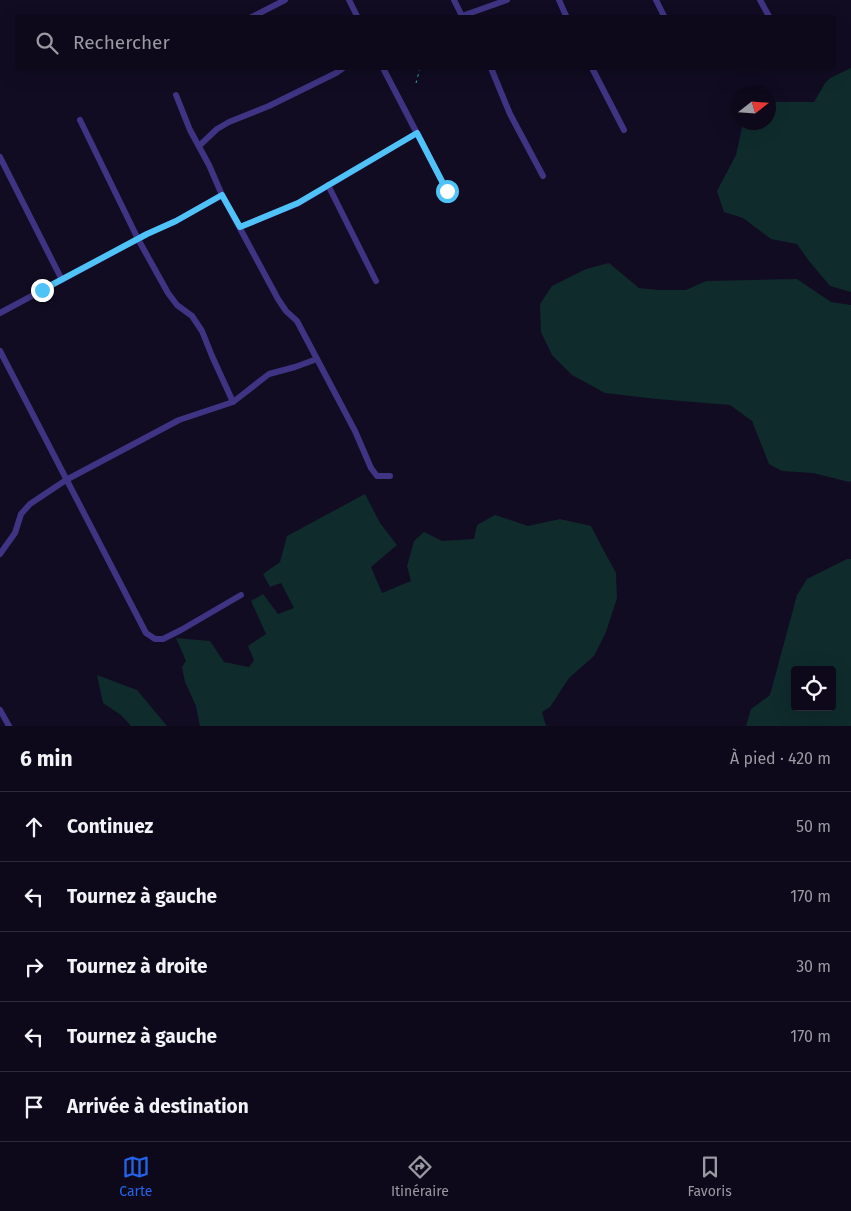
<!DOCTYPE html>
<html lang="fr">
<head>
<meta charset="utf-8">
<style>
	:root { --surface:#0d091a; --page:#1b1727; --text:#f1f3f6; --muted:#9a9aa2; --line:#2d2a39; --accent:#2563eb }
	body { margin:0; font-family:"Fira Sans",sans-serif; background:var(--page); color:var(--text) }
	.controls { position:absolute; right:15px; bottom:15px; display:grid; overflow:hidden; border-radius:5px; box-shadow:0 5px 20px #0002 }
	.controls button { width:45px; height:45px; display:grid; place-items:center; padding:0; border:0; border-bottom:1px solid var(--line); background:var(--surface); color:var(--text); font:25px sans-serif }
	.compass { position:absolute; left:731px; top:85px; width:45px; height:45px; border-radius:50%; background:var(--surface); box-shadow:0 5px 20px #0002; rotate:73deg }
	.stop { position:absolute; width:15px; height:15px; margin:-11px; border:4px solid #4fc3f7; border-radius:50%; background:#fff }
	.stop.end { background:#4fc3f7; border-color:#fff; box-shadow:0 1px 5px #0008 }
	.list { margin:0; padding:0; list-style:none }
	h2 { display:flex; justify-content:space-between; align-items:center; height:65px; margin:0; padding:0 20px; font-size:21px }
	h2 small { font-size:16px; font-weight:400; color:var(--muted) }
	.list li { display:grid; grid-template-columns:32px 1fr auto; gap:15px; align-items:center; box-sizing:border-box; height:70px; padding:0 20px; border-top:1px solid var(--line) }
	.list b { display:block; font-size:19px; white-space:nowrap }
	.list em { font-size:16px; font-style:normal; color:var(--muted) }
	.icon { flex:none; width:28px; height:28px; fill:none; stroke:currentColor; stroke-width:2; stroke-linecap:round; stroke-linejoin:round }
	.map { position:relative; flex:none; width:851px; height:726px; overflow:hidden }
	.search { position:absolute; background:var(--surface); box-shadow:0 5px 20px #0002; left:15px; right:15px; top:15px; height:55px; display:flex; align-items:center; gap:12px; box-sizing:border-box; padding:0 18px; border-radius:5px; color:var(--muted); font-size:19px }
	.sheet { height:415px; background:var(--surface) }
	nav { display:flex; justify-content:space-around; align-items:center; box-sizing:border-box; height:70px; border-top:1px solid var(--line); background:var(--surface); font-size:14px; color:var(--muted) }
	nav a { display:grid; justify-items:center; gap:2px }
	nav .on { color:var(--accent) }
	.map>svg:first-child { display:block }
	.green { fill:#0f2b2c; fill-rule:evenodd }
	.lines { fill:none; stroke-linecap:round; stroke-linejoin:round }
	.path { stroke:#27b6b9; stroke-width:1; stroke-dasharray:2.5 4; stroke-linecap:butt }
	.street { stroke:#3e3483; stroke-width:6 }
	.route { stroke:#4fc3f7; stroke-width:6 }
</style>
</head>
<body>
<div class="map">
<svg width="851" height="726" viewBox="0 0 851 726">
	<rect width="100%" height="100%" fill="#110c22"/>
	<g class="green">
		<path d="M851,68V292L830,286L809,261L797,244L771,239L743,218L724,212L717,191L736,155L743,123L768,122L769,103L776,102H814L825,83L830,78Z"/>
		<path d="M609,263L639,288L659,290H686L706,281L797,279L831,302L851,305V481L849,482L813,473L782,471L769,464L752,421L730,405L657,399L605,393L572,375L552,355L541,332L540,304L552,286L586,269Z"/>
		<path d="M365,494L380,523L397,545L371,567L382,593L411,581L407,566L414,541L424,532L442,541L474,539L477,525L495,515L528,526L560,519L591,526L604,551L616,573L617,598L606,632L594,656L569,678L550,707L542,712L546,726H200L196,706L185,682L182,667L186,661L176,638L210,641L224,662L249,667L254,660L248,646L266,634L251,601L263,594L278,614L294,608L281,583L270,587L263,574L280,562L287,536Z"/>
		<path d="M847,559H851V726H746L751,709L770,695L797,595L807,579ZM795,670H832V707H795Z"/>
		<path d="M97,675L137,690L167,726H131L121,715L103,703Z"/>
	</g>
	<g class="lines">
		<path class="path" d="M416,83L420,68"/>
		<g class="street">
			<path d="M349,0L358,18"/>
			<path d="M454,0L463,18"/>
			<path d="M559,0L567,18"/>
			<path d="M656,0L665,18"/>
			<path d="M760,0L770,18"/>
			<path d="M462,16L507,0"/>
			<path d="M250,18L285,0"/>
			<path d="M383,68L447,191"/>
			<path d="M491,68L510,114L543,176"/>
			<path d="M592,68L624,130"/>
			<path d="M80,120L138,239L168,293L177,305L192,316L202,331L212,356L233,402"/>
			<path d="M199,146L217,129L229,122L269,106L336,73L343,68"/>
			<path d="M0,157L62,280"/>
			<path d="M328,185L376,281"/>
			<path d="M240,227L299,203L417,133"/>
			<path d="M0,313L147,234L176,221L222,195"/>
			<path d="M0,351L146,633L155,639H163L181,630L241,595"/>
			<path d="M317,359L355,431L371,468L377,476H390"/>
			<path d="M0,554L15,533L21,514L30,504L66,480L179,420L233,402L269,374L295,367L317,359L297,321L286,311L278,299L222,195L209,165L190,130L176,95"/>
			<path d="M0,710L9,726"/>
		</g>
	</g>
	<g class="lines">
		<path class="route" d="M42,290L147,234L176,221L222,195L240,227L298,203L417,133L447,191"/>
	</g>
</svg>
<div class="controls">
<button><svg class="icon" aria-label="locate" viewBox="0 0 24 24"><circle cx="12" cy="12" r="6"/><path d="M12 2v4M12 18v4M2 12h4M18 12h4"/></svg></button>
</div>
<svg class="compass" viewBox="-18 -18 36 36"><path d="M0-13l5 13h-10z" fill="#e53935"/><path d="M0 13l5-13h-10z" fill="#9a9aa2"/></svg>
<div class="stop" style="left:447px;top:191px"></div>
<div class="stop end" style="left:42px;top:290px"></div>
<div class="search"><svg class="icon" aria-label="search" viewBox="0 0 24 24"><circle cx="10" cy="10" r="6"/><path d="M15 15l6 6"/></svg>Rechercher</div>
</div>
<section class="sheet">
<h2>6 min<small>À pied · 420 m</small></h2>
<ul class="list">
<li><svg class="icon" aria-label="ahead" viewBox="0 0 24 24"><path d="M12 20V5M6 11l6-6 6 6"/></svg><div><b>Continuez</b></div><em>50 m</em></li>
<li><svg class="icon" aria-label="left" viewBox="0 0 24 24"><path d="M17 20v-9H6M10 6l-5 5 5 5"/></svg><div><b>Tournez à gauche</b></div><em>170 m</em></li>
<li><svg class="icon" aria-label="right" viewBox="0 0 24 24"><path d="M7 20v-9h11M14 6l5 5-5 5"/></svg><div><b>Tournez à droite</b></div><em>30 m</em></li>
<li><svg class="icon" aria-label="left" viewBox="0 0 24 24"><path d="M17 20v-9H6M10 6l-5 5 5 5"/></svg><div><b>Tournez à gauche</b></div><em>170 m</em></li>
<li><svg class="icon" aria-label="arrive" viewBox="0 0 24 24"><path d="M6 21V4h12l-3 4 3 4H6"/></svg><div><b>Arrivée à destination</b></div></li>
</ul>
</section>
<nav>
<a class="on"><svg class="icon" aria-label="map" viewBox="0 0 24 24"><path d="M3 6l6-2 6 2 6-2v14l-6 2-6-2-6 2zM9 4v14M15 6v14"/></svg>Carte</a>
<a><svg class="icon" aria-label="directions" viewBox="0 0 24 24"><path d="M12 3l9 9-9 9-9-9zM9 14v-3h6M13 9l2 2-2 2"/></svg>Itinéraire</a>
<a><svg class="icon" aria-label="saved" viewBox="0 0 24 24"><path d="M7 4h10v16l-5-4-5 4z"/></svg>Favoris</a>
</nav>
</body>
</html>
